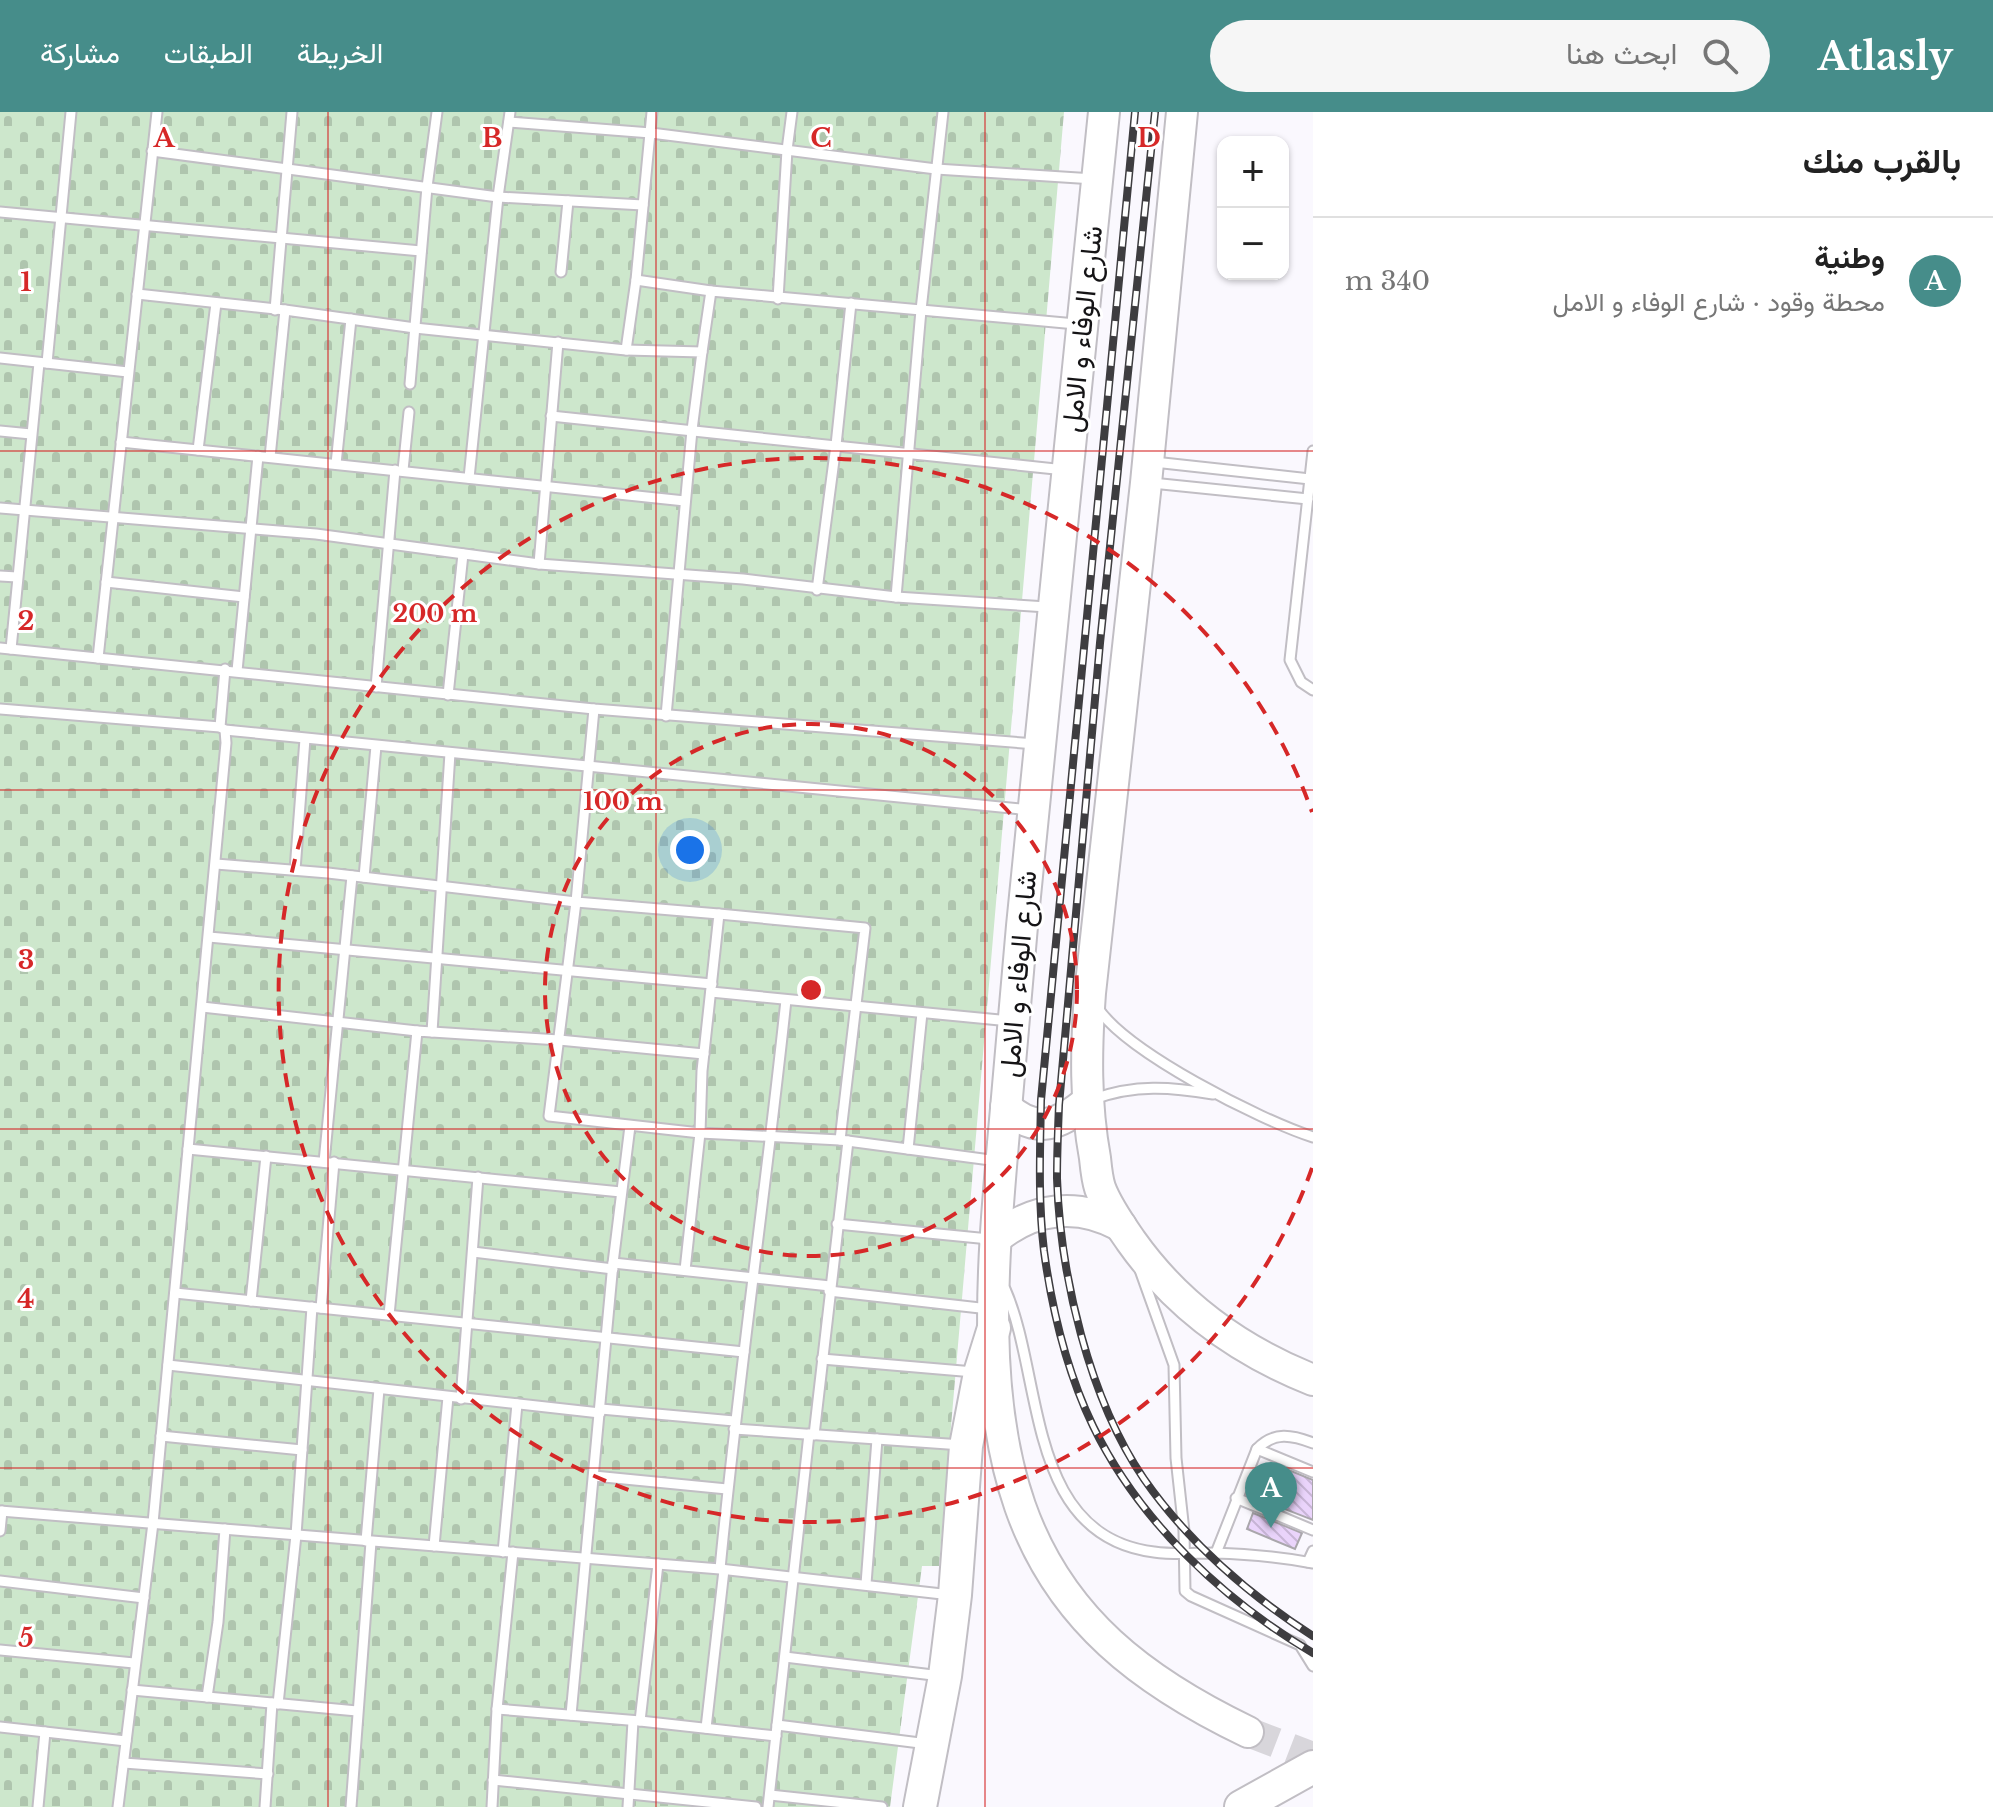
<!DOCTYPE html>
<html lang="ar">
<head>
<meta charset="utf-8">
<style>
	:root { --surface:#fff; --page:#f6f6f6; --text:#222; --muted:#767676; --line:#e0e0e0; --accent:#468d8a }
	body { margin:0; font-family:"Libre Baskerville",Vazirmatn,serif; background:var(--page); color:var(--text); direction:rtl }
	.controls { position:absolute; right:24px; top:24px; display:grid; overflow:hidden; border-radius:16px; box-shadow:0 2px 6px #0004 }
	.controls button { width:72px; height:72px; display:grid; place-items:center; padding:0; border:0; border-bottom:2px solid var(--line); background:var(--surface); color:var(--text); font:40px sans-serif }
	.you { position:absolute; left:690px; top:738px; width:28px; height:28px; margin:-20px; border:6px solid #fff; border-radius:50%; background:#1a73e8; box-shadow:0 0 0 12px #1a73e833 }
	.badge { display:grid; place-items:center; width:52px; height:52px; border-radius:50%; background:var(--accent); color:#fff; font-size:26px; font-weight:700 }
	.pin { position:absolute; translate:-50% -66px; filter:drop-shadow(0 2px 4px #0008) }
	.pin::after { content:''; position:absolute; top:42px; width:28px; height:24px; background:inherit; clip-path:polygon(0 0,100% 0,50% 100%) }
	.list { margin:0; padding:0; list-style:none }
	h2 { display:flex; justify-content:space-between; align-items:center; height:104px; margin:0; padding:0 32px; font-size:34px }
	h2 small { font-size:26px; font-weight:400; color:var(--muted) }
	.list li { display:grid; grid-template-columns:52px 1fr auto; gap:24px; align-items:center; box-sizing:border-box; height:128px; padding:0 32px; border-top:2px solid var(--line) }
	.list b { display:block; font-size:30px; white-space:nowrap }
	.list p { margin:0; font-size:26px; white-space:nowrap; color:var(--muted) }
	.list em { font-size:26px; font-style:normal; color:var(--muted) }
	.icon { flex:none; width:44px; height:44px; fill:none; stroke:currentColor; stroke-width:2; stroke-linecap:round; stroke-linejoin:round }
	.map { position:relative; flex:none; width:1313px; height:1695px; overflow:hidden; direction:ltr }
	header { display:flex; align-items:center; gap:48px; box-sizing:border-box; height:112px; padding:0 40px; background:var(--accent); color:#fff }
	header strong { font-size:38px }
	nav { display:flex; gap:44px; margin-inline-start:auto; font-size:28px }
	.search { width:560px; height:72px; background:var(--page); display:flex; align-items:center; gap:20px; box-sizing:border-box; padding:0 28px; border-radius:44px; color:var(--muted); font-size:30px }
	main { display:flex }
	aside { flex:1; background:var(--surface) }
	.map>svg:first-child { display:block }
	.cemetery { fill:url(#cemetery-stones) }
	.building { fill:url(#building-back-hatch); stroke:#aaa7ac; stroke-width:2 }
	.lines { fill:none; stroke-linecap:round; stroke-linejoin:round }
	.primary-tunnel { stroke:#d8d6db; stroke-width:30; stroke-dasharray:30 15; stroke-linecap:butt }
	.service-casing { stroke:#c1bec4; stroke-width:13 }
	.primary-casing { stroke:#c1bec4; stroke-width:34 }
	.trunk-casing { stroke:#c1bec4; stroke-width:36 }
	.service { stroke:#fff; stroke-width:9 }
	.primary { stroke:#fff; stroke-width:30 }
	.trunk { stroke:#fff; stroke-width:32 }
	.rail-casing { stroke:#3e3d40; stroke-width:8 }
	.rail { stroke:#fff; stroke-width:5; stroke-dasharray:15; stroke-linecap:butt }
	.grid { fill:none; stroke:#d62828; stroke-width:2; stroke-opacity:0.55 }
	.ring { fill:none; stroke:#d62828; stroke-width:4; stroke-dasharray:14 10 }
	.labels { text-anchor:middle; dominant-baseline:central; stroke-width:6; stroke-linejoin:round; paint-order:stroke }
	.street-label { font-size:28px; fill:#151416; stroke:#fff }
	.grid-label { font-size:26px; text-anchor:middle; font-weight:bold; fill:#d62828; stroke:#fff; stroke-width:6; stroke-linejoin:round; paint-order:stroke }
	.centre { fill:#d62828; stroke:#fff; stroke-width:4 }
	.ring-label { font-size:24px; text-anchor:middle; font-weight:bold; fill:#d62828; stroke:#fff; stroke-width:6; stroke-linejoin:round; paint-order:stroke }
</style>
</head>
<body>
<header>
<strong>Atlasly</strong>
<div class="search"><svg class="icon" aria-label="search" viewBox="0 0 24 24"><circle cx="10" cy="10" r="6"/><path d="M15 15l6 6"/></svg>ابحث هنا</div>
<nav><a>الخريطة</a><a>الطبقات</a><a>مشاركة</a></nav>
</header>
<main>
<aside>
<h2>بالقرب منك<small></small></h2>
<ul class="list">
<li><span class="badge">A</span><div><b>وطنية</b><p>محطة وقود · شارع الوفاء و الامل</p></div><em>340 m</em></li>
</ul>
</aside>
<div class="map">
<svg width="1313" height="1695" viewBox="0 0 1313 1695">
	<defs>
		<pattern id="cemetery-stones" width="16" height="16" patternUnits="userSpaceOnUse" patternTransform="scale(2)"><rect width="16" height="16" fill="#cde7cc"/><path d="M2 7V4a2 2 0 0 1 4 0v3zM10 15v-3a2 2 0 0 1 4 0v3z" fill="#afc5ae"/></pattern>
		<pattern id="building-back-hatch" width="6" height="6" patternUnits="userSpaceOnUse" patternTransform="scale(2)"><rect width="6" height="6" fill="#ead4fb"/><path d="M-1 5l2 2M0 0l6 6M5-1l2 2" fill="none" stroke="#c8b5d6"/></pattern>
	</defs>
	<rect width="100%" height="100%" fill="#faf8fe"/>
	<path class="cemetery" d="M0,0H1064L939,1454H922L890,1695H0Z"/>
	<g class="building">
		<path d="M1279,1354L1313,1368V1408L1259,1387L1272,1356L1277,1358Z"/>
		<path d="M1253,1401L1302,1421L1295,1437L1247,1417Z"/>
	</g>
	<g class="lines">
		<path class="primary-tunnel" d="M1248,1620L1313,1645"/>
		<defs>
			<g id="service">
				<path d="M509,10L651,21L936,57L1094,67"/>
				<path d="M152,39L498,85L643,93"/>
				<path d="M0,100L421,139"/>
				<path d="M561,160L568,89"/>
				<path d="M636,168L711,179"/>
				<path d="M137,182L285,198L415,216L626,238L636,168L652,0"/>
				<path d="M778,187L787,38L792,0"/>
				<path d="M275,198L292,0"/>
				<path d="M626,238L702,240L692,318L666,604"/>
				<path d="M702,240L711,179L1076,212"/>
				<path d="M0,246L128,260"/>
				<path d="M47,251L71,0"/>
				<path d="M410,272L427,75L437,0"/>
				<path d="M551,304L1065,358"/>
				<path d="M0,319L31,322"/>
				<path d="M121,330L685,389"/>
				<path d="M198,338L216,191"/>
				<path d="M1313,339L1290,548L1301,570L1313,578"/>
				<path d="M270,345L285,198"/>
				<path d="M1154,350L1310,367"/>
				<path d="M336,352L351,207"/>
				<path d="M403,358L409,300"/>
				<path d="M469,366L498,85L510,0"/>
				<path d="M1152,371L1308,387"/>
				<path d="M0,396L316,422L539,452L743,467L896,485L1047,495"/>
				<path d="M539,452L558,230"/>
				<path d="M0,464L17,465"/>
				<path d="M106,470L244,485"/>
				<path d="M817,478L836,333L851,191"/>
				<path d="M896,485L921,198L943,0"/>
				<path d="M0,536L594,597L1036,632"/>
				<path d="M11,537L39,251"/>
				<path d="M98,546L157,0"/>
				<path d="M237,559L258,344"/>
				<path d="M376,575L395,358"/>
				<path d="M448,583L463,442"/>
				<path d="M0,597L220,615"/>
				<path d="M594,597L576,790L719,802L702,959L700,1021L840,1028L998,1049"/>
				<path d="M225,618L1030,698"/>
				<path d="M216,752L328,761L576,790L549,1004L700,1021L685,1158"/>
				<path d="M295,758L305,627"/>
				<path d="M364,765L376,634"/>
				<path d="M719,802L865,816L840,1028"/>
				<path d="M209,825L712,872"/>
				<path d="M711,880L1010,909"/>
				<path d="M202,895L417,919"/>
				<path d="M1097,895C1126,940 1260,1008 1313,1025"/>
				<path d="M432,920L559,928L704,942"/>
				<path d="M1094,987C1135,972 1171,975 1213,982"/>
				<path d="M188,1037L621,1080"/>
				<path d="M908,1037L922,901"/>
				<path d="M324,1050L352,764"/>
				<path d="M837,1112L989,1127"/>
				<path d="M473,1140L613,1157"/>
				<path d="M613,1151L830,1174"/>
				<path d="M1140,1158L1174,1253L1176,1346L1184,1419L1185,1479L1191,1484L1300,1533L1313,1554"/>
				<path d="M1005,1177C1044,1265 1025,1424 1154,1440C1174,1443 1195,1441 1215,1441C1248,1442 1281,1445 1313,1451"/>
				<path d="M829,1179L989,1197"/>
				<path d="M175,1181L744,1240"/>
				<path d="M251,1189L266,1044"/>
				<path d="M321,1196L334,1050"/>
				<path d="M389,1203L417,919L432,920L450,641"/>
				<path d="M822,1247L974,1260"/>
				<path d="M168,1253L600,1301"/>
				<path d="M461,1287L478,1065"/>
				<path d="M601,1297L734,1309"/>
				<path d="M734,1317L962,1333"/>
				<path d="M814,1323L848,1029"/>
				<path d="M161,1324L302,1338"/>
				<path d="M1257,1337L1313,1360"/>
				<path d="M594,1364L727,1377"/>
				<path d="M1236,1386L1313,1418"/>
				<path d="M0,1399L720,1457L951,1483"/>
				<path d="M0,1419L2,1399"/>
				<path d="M366,1429L379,1277"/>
				<path d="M434,1434L448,1285"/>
				<path d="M503,1440L517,1292"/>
				<path d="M1216,1441L1257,1337C1274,1319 1292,1323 1313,1331"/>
				<path d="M1308,1450L1313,1439"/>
				<path d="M720,1457C738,1267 766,1078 786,888"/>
				<path d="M0,1469L144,1486"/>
				<path d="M866,1472L877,1327"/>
				<path d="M0,1538L134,1551"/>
				<path d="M785,1545L941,1564"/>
				<path d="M132,1578L357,1599"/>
				<path d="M207,1585L218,1510L225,1417"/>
				<path d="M278,1592L296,1423L312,1195"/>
				<path d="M497,1597L640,1609L776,1624"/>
				<path d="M571,1603L613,1151L630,1014"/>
				<path d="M640,1609L658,1452"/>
				<path d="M777,1613L928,1632"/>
				<path d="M0,1615L126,1629"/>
				<path d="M706,1616L724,1458"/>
				<path d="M124,1651L268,1662"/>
				<path d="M493,1668L756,1695"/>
				<path d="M770,1683L882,1695"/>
				<path d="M38,1695L45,1620"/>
				<path d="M118,1695L153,1411L226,631L225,618L220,615L225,557"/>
				<path d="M265,1695L272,1591"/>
				<path d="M351,1695L371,1430"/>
				<path d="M492,1695L497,1597L513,1440"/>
				<path d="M628,1695L633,1609"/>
				<path d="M768,1695L809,1322"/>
			</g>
			<g id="primary">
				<path d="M1104,0C1077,271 1048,543 1022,814C1015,887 1009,959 1003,1031C993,1148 981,1282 1020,1394C1060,1508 1144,1570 1248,1620"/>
				<path d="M1182,0L1146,371L1090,881C1086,937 1085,992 1095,1046C1096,1056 1097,1067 1100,1076C1107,1095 1120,1113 1131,1129C1177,1194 1240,1239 1313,1268"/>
				<path d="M1006,995C1036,1023 1060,1013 1088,989"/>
				<path d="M995,1127C1033,1095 1078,1090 1121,1114"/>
			</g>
			<g id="trunk">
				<path d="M920,1695L945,1564L955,1483L966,1334L980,1261L994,1216"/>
				<path d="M1241,1695L1313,1655"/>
			</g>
		</defs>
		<use href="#service" class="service-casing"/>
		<use href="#primary" class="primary-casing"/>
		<use href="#trunk" class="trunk-casing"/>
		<use href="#service" class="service"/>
		<use href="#primary" class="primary"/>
		<use href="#trunk" class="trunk"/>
		<defs>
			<g id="rail">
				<path d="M1135,0L1041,988C1040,1039 1038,1089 1044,1139C1052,1198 1067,1260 1093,1314C1139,1409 1223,1488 1313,1541"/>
				<path d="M1155,0L1100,531L1059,993C1058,1017 1057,1042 1057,1066C1060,1162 1089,1287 1144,1367C1187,1429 1250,1484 1313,1524"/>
			</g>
		</defs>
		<use href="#rail" class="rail-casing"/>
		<use href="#rail" class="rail"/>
	</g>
	<path class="grid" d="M328,0V1695M656,0V1695M985,0V1695M0,339H1313M0,678H1313M0,1017H1313M0,1356H1313"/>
	<g class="ring">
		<circle cx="811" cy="878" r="266"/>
		<path d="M1312 1056A532 532 0 1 1 1312 700"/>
	</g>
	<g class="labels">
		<g class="street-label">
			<text transform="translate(1082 217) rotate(-84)">شارع الوفاء و الامل</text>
			<text transform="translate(1018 862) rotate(-85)">شارع الوفاء و الامل</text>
		</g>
	</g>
	<g class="grid-label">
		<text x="164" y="35">A</text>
		<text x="492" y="35">B</text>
		<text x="821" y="35">C</text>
		<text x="1149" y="35">D</text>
		<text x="26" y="179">1</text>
		<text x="26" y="518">2</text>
		<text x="26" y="857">3</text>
		<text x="26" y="1196">4</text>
		<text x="26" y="1535">5</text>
	</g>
	<circle cx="811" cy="878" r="12" class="centre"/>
	<g class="ring-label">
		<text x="435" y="510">200 m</text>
		<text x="623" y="698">100 m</text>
	</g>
</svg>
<div class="controls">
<button>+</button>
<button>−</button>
</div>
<div class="you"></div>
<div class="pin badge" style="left:1271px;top:1416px">A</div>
</div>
</main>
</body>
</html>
